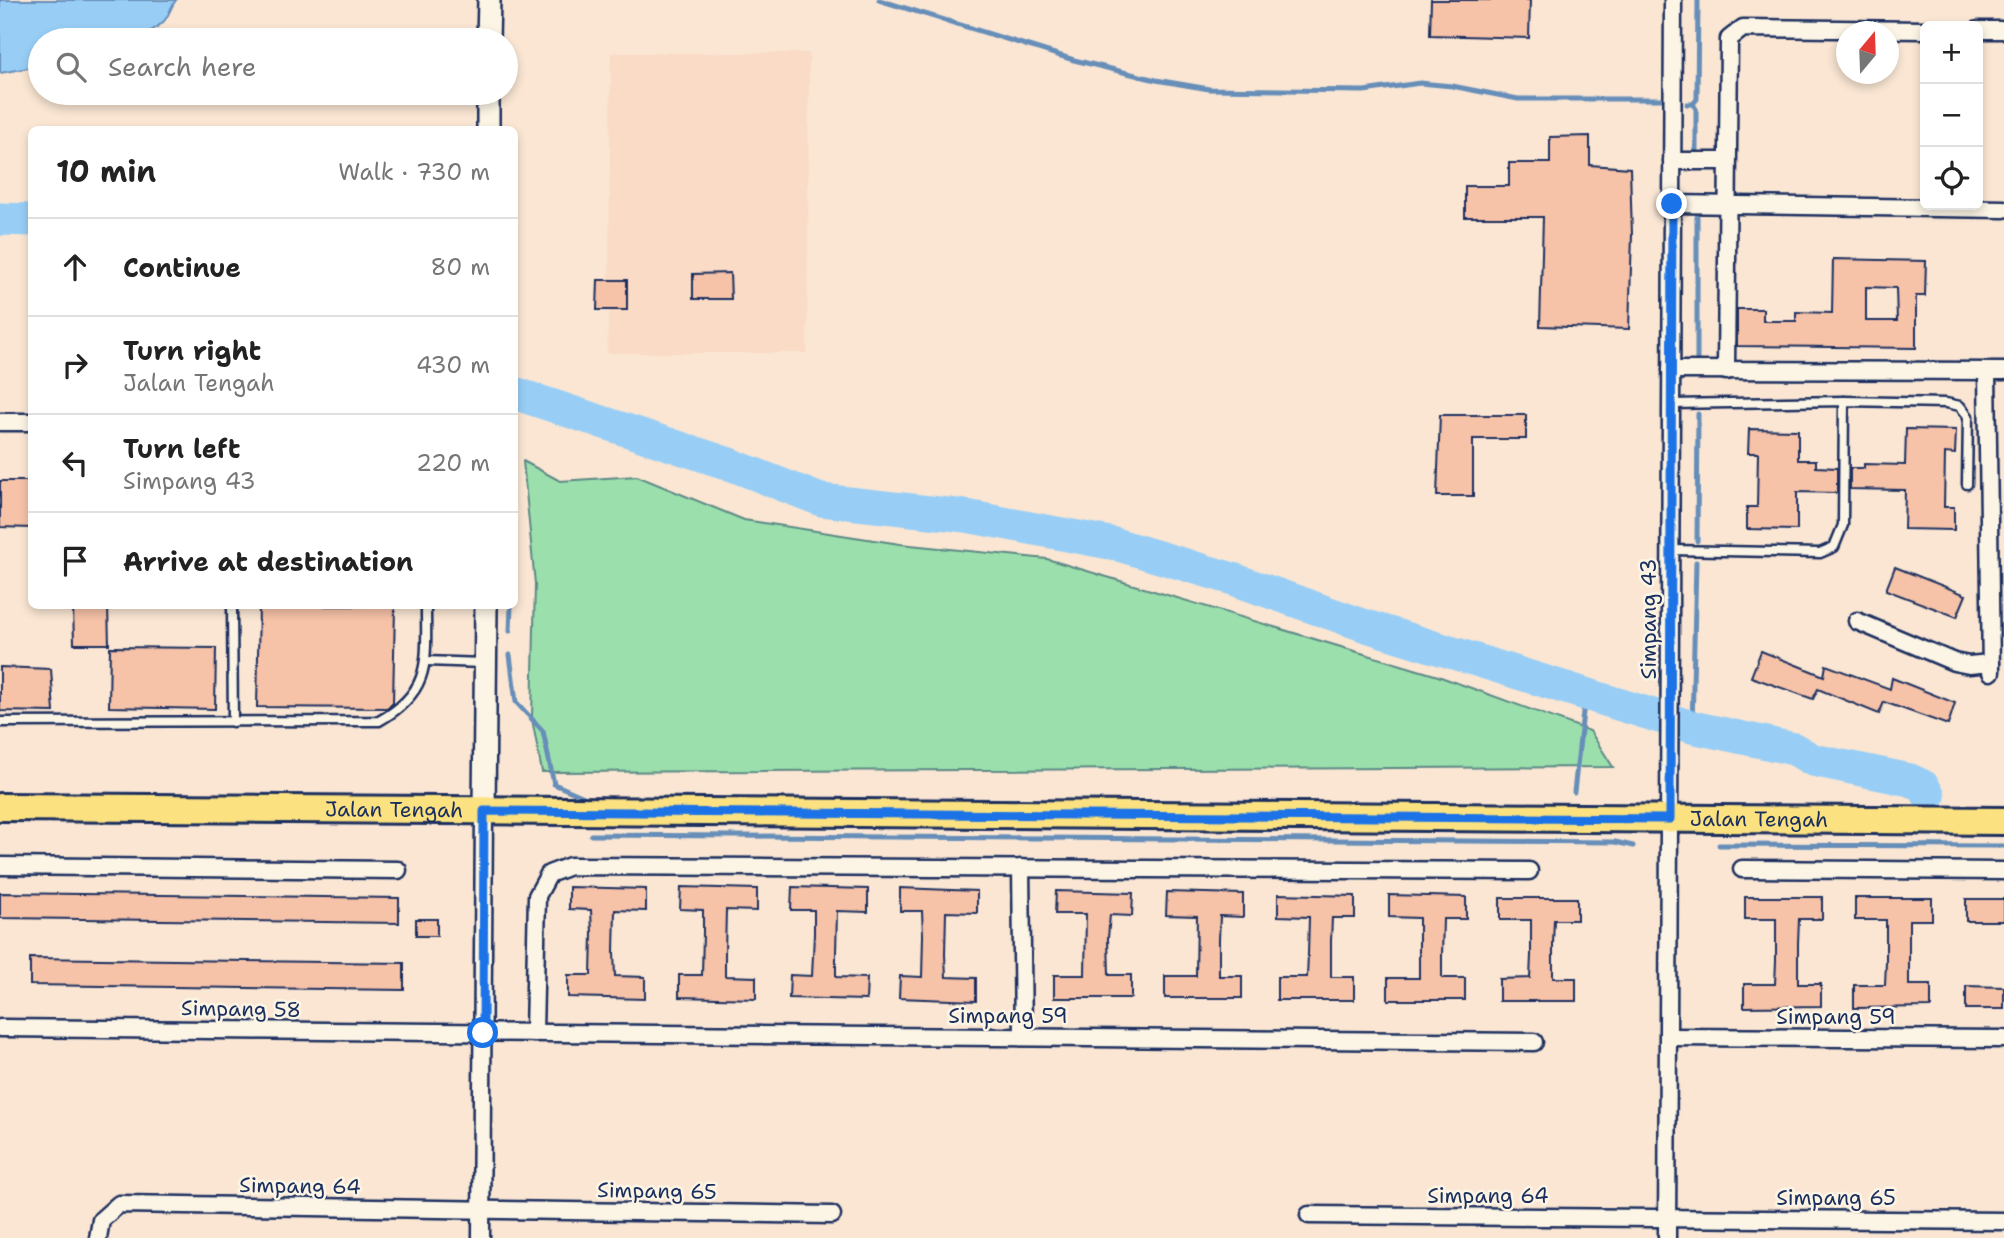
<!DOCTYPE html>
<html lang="en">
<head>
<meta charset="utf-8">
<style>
	:root { --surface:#fff; --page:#f2f2f2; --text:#222; --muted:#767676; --line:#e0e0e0 }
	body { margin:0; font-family:"Shantell Sans",sans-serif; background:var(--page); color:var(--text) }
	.controls { position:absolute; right:21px; top:21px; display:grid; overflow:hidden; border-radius:10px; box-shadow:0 4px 10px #0003 }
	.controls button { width:63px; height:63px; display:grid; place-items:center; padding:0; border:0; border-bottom:2px solid var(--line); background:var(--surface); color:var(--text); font:35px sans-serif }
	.compass { position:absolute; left:1836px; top:21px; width:63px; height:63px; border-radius:50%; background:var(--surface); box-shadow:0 4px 10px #0003; rotate:19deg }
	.stop { position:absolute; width:21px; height:21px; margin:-16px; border:5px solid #1a73e8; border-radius:50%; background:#fff }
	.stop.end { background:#1a73e8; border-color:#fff; box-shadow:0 2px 7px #0008 }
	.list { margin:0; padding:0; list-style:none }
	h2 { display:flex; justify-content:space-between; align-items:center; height:91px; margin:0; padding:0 28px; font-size:30px }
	h2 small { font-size:23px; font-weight:400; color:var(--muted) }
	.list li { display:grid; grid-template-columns:46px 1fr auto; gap:21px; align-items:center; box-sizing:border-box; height:98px; padding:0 28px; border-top:2px solid var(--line) }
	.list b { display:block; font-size:26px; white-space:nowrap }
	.list p { margin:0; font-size:23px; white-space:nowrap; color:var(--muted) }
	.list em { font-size:23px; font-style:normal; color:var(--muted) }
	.icon { flex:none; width:38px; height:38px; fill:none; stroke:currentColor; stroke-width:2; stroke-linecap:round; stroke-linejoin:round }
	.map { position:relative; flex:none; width:2004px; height:1238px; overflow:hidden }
	.search { position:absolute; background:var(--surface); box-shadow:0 4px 10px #0003; left:28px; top:28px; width:490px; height:77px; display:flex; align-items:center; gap:18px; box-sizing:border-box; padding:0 24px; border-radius:38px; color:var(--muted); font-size:26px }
	.panel { position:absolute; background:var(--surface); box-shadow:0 4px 10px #0003; left:28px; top:126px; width:490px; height:483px; border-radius:10px }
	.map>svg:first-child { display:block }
	.built { fill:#f9dbc6 }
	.green { fill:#9be0ac; stroke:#5b8885; stroke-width:2 }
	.water { fill:#98cef6; stroke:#668eb9; stroke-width:2 }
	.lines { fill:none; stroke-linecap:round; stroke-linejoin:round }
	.stream { stroke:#668eb9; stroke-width:5 }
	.river { stroke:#98cef6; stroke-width:33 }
	.building { fill:#f6c2a8; stroke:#1b2f5e; stroke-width:2; fill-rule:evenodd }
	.service-casing { stroke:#1b2f5e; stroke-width:13 }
	.minor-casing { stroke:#1b2f5e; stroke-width:21 }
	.tertiary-casing { stroke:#1b2f5e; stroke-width:26 }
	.primary-casing { stroke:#1b2f5e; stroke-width:32 }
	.service { stroke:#fcf5e5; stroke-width:8 }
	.minor { stroke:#fcf5e5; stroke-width:16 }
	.tertiary { stroke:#fcf5e5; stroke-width:21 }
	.primary { stroke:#fbe180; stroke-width:26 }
	.route { stroke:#1a73e8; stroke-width:9 }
	.labels { text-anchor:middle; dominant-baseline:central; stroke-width:5; stroke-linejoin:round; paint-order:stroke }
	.street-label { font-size:21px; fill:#1b2f5e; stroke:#fcf5e5 }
</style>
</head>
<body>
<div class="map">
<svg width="2004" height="1238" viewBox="0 0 2004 1238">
	<rect width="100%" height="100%" fill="#fae6d3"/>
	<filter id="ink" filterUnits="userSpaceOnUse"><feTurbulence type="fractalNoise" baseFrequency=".0143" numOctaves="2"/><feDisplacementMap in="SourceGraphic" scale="14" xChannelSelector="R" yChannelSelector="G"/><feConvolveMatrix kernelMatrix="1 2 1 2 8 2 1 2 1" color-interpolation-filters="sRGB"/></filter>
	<g filter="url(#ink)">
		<path class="built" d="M611,53H809L807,353H607L609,310H597L598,280H609Z"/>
		<path class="green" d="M523,461L560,481L637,476L744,520L900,544L1047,559L1438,676L1590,731L1613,767L542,772L532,719L535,584Z"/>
		<path class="water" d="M0,0H176C170,7 169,18 162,23C132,51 78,40 40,40V66L0,73Z"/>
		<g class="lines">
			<g class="stream">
				<path d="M879,0L1074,60L1156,80L1209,89L1364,91L1420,83L1452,86L1518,99H1662"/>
				<path d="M1687,104H1693L1697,99L1698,0"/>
				<path d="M1693,104L1696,109V152"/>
				<path d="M1697,217V360"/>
				<path d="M514,414L515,393"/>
				<path d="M1697,541L1698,414"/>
				<path d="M510,631L511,606"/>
				<path d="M510,655L516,702L543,731L554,784L584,797"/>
				<path d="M1692,727L1696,562"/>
				<path d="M1574,792L1583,712L1589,694"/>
				<path d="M591,835L1615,842L1633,846"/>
				<path d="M1719,845L2004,846"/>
			</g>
			<g class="river">
				<path d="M0,219L32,220"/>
				<path d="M514,393L732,465L821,500L966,516L1115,544L1233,579L1363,625L1692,727L1794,749L1813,760L1910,780L1923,786L1929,796"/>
			</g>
		</g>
		<g class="building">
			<path d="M1431,0H1530L1529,38L1430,35Z"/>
			<path d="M1590,136V165L1630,168L1632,235L1629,329L1540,326L1543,217H1465V186H1509V163H1550V137Z"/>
			<path d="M1833,259L1926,261L1925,296H1916V348L1737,346V309H1763V321H1796V312L1832,313ZM1866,287L1896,288L1897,321H1866Z"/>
			<path d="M730,273L731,299H693V274Z"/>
			<path d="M598,280H627V310H597Z"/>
			<path d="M1440,415H1526V439H1473V496H1437Z"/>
			<path d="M1749,429L1798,430V460H1816V467L1837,468V493L1797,492V530L1747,529V507H1757L1758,453H1748Z"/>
			<path d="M1906,429L1956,430L1955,454L1945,453L1944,507H1954V530L1904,529L1905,490L1850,489V468H1864V464L1905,465Z"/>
			<path d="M0,481H32V528L0,527Z"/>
			<path d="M1895,567L1966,595L1957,617L1886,590Z"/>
			<path d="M73,606H108L109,644H74Z"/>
			<path d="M259,606H395L393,703L387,708L257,707Z"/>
			<path d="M110,647L216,648L215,709L109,707Z"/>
			<path d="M1761,651L1824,676L1826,665L1890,689L1892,678L1955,703L1948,725L1884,702L1879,714L1818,689L1813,699L1751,677Z"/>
			<path d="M0,667L51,669L54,712L0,711Z"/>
			<path d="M569,887L646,889V911L615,910L614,952L615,976L645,977V999L568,997V975H591L592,933L591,910L569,909Z"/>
			<path d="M681,887L757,889V911L726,910L725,953V976L756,977V999L679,997V975H702L703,933V910L680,909Z"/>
			<path d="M792,887L868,889V912L837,911L836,953V977L867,978L866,1000L789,998L790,975L812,976L814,934V910H791Z"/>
			<path d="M900,888L977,891V913L946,912L945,954L946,977L976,978V1001L899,998L900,976L922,977L923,935L922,911H900Z"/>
			<path d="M1056,891L1133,893L1132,916L1110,915L1108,938L1109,975H1131V998H1054V975H1085L1086,914H1055Z"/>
			<path d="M1167,892L1243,894V917L1220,916L1219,940V976H1242V998H1165V976H1196L1197,916L1166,915Z"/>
			<path d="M0,893L399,898V923L0,918Z"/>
			<path d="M1278,894L1355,896V918H1332L1331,941V977H1354V1000H1277V977H1307L1308,954L1309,917L1278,916Z"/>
			<path d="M1389,895L1466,897V919H1443L1442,956V978H1465V1000H1388V978H1419V918L1389,917Z"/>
			<path d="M1745,897H1822V919H1799L1798,943V984H1821V1006L1744,1007V984H1775L1776,961V919H1745Z"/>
			<path d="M1500,898H1577V920H1554L1553,944V978H1576V1001H1499V979L1530,978L1531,955V920H1500Z"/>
			<path d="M1855,898H1932V920H1909V985H1931V1007L1854,1008V985H1885L1886,962V920H1855Z"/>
			<rect x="1966" y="899" width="38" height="22"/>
			<rect x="416" y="919" width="21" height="17"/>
			<path d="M30,958L404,963V990L30,985Z"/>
			<path d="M1966,986L2004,987V1009H1966Z"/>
		</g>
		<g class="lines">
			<defs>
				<g id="service">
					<path d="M1671,404L1844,401L1946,403L1960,406L1968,416L1967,484"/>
					<path d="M1671,550L1820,553L1834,547L1843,525L1844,401"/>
					<path d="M232,606L233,722"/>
					<path d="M426,661L483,663"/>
					<path d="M0,722L379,721C432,691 426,661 426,606"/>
				</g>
				<g id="minor">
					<path d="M1978,30H2004"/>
					<path d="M1672,161H1726"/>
					<path d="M1672,204L2004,209"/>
					<path d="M1671,370L2004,371"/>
					<path d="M1726,371L1729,39L1743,28L1925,30"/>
					<path d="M1987,371L1991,672"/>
					<path d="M0,422H32"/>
					<path d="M1857,621L1954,662L1969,665L1991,663"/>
					<path d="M0,866L398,870"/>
					<path d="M1021,868L1023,1037"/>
					<path d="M1742,869L2004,871"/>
					<path d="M0,1028L1534,1042"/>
					<path d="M534,1033L537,896L549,874L570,866L1529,871"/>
					<path d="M1669,1037L2004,1039"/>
					<path d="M1309,1215L2004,1221"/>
					<path d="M98,1238L101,1220L119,1204L832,1215"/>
					<path d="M481,1238L484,811"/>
					<path d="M1667,1238L1673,0"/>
				</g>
				<g id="tertiary">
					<path d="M488,40L489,0"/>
					<path d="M488,130V93"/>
					<path d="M484,811L486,606"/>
				</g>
				<g id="primary">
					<path id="s1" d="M0,807L2004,821"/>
				</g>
			</defs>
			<use href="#service" class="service-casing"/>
			<use href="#minor" class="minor-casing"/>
			<use href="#tertiary" class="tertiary-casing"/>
			<use href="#primary" class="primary-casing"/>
			<use href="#service" class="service"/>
			<use href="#minor" class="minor"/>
			<use href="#tertiary" class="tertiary"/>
			<use href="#primary" class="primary"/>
		</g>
	</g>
	<g class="lines" filter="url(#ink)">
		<path class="route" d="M483,1033L484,811L1670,819L1672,204"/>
	</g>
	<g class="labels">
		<g class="street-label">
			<text transform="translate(1649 619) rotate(-90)">Simpang 43</text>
			<text stroke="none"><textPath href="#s1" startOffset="394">Jalan Tengah</textPath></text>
			<text stroke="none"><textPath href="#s1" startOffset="1759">Jalan Tengah</textPath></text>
			<text transform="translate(241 1009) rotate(1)">Simpang 58</text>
			<text x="1008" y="1016">Simpang 59</text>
			<text x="1836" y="1017">Simpang 59</text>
			<text transform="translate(300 1186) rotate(1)">Simpang 64</text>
			<text transform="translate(657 1191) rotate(1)">Simpang 65</text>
			<text x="1488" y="1196">Simpang 64</text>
			<text x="1836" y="1198">Simpang 65</text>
		</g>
	</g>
</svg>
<div class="controls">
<button>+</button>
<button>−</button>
<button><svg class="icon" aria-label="locate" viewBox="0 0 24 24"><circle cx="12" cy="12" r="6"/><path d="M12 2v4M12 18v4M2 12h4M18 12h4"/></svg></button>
</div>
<svg class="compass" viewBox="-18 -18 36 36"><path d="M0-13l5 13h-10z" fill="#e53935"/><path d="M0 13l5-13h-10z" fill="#767676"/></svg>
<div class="stop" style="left:483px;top:1033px"></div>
<div class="stop end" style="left:1672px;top:204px"></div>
<div class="search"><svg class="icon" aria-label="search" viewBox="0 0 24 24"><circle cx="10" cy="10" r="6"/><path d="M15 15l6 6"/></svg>Search here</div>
<section class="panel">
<h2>10 min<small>Walk · 730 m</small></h2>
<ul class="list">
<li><svg class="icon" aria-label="ahead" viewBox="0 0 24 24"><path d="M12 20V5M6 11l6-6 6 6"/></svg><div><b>Continue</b></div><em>80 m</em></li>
<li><svg class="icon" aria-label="right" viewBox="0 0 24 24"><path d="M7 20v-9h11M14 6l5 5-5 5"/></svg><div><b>Turn right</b><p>Jalan Tengah</p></div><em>430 m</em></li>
<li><svg class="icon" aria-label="left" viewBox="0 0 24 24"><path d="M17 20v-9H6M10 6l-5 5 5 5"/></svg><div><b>Turn left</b><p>Simpang 43</p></div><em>220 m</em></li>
<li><svg class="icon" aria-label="arrive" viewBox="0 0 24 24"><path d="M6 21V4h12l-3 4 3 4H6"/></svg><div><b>Arrive at destination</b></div></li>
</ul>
</section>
</div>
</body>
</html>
